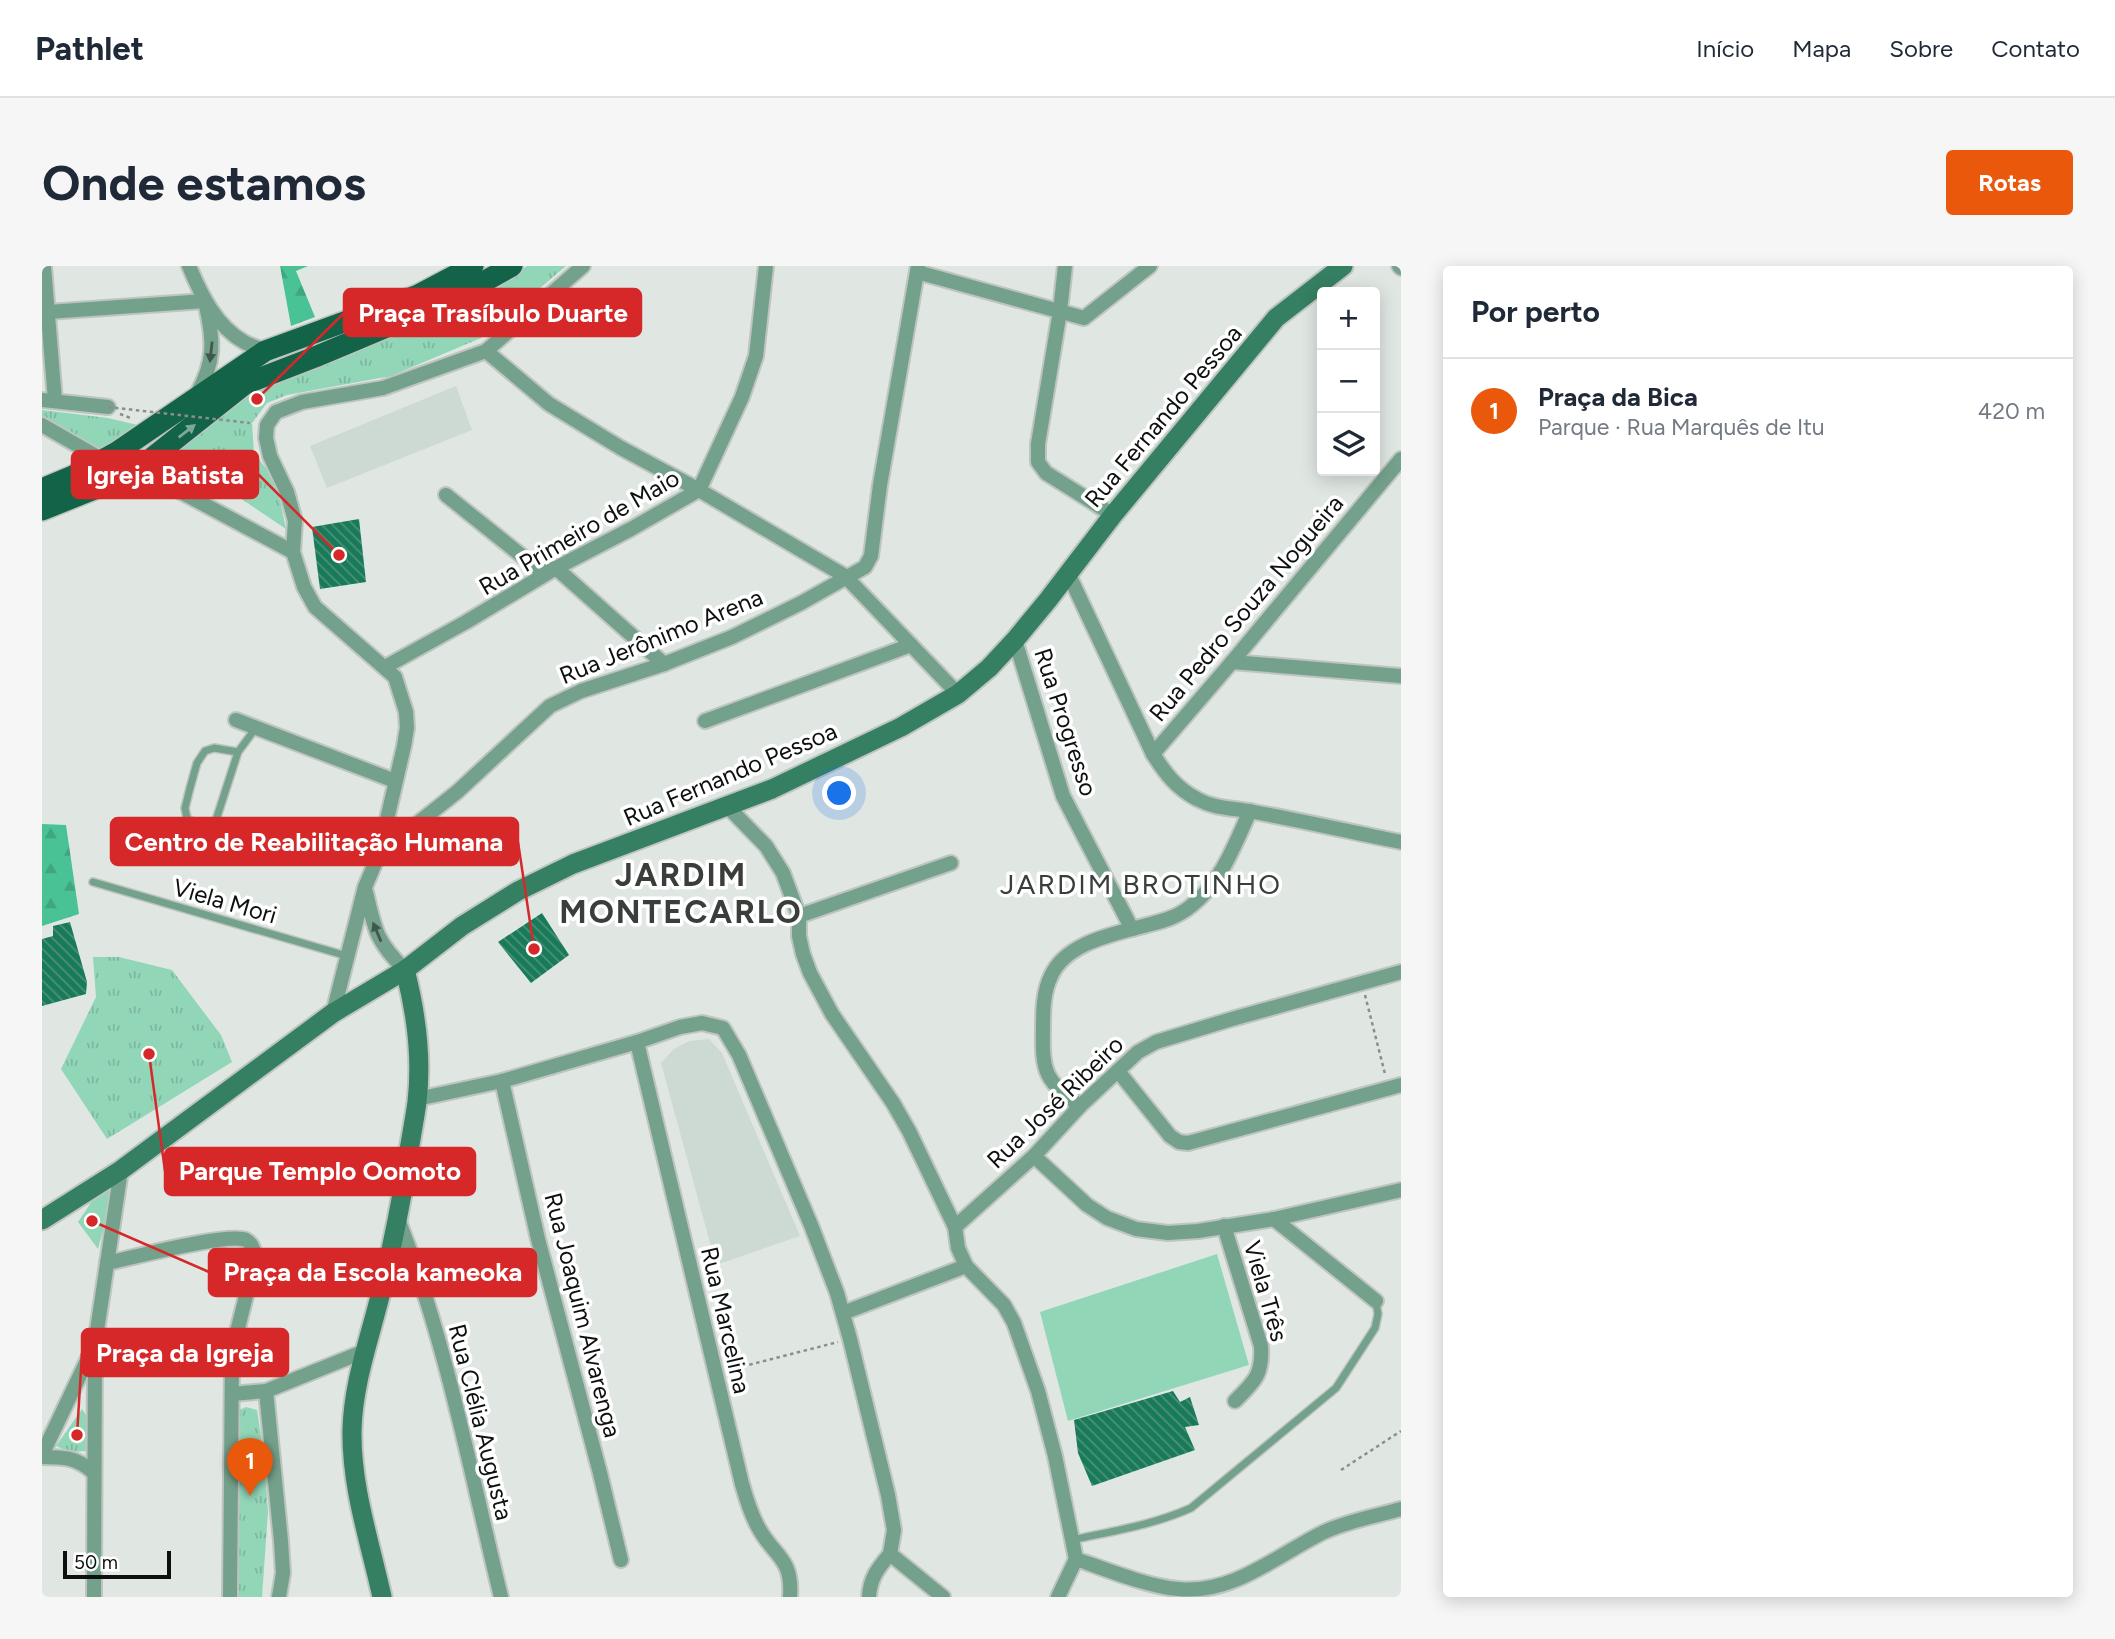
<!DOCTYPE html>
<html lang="pt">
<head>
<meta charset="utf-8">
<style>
	:root { --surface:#fff; --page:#f6f6f7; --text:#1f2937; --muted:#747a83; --line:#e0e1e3; --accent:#ea580c }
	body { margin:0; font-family:Figtree,sans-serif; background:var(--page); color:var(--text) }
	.controls { position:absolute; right:21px; top:21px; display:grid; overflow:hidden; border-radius:7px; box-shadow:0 4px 18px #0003 }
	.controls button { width:63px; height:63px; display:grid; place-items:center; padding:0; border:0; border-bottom:2px solid var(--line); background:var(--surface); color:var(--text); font:35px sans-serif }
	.scale { position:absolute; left:21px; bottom:18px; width:108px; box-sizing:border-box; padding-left:7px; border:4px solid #0e100f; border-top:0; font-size:19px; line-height:24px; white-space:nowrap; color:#0e100f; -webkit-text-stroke:5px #fff; paint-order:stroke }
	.you { position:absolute; left:798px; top:528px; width:24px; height:24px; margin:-18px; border:5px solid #fff; border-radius:50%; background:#1a73e8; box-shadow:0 0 0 10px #1a73e833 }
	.badge { display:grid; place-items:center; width:46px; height:46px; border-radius:50%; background:var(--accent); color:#fff; font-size:23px; font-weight:700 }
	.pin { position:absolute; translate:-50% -58px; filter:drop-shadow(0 2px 4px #0008) }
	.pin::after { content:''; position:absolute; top:37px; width:24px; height:21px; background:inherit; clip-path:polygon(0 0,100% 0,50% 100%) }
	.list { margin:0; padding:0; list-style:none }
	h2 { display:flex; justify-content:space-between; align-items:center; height:91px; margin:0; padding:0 28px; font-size:30px }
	h2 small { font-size:23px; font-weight:400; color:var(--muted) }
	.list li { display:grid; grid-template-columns:46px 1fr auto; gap:21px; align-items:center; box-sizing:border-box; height:105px; padding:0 28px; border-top:2px solid var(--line) }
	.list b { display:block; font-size:26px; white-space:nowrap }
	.list p { margin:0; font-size:23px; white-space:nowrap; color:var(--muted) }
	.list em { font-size:23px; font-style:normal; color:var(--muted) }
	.icon { flex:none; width:38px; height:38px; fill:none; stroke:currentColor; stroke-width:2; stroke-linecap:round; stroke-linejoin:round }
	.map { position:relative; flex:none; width:1359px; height:1331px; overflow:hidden; border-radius:7px }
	header { display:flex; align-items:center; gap:42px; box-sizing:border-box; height:98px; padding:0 35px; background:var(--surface); border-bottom:2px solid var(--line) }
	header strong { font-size:33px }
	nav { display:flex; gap:38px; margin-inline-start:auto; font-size:24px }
	.intro { display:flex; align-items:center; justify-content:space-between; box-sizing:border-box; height:168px; padding:0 42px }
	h1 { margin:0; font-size:49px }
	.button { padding:18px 32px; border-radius:7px; background:var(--accent); color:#fff; font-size:24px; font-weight:700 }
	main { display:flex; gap:42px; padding:0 42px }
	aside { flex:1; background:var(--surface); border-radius:7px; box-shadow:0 4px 18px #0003 }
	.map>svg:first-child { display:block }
	.built { fill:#ccdad3 }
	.forest { fill:url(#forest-firs) }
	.park { fill:url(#park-tufts) }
	.pitch { fill:#92d6b8 }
	.building { fill:url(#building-back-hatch) }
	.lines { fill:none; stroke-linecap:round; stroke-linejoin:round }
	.lane-casing { stroke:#bec5c1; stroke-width:10 }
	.street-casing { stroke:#bec5c1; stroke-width:18 }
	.secondary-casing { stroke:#bec5c1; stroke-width:23 }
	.primary-casing { stroke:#bec5c1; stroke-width:24 }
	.path { stroke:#8a8f8c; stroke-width:2.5; stroke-dasharray:3.5 3.5; stroke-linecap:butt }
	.lane { stroke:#74a18c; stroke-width:7 }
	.street { stroke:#74a18c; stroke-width:14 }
	.secondary { stroke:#357f62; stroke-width:19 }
	.primary { stroke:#136348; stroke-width:21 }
	.path-bridge { stroke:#8a8f8c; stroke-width:2.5; stroke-dasharray:3.5 3.5; stroke-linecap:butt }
	.oneway { fill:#41584e }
	.oneway2 { fill:#7da99a }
	.labels { text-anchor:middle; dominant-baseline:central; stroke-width:7; stroke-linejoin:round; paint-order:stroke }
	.street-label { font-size:24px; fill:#0e100f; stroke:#fff }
	.quarter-label { font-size:28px; letter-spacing:2px; fill:#393e3b; stroke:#fff }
	.district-label { font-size:32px; font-weight:bold; letter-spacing:2px; fill:#393e3b; stroke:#fff }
	.leader { fill:none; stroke:#d62828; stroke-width:2.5 }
	.callout-dot { fill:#d62828; stroke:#fff; stroke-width:2.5 }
	.callout { fill:#d62828; stroke:#d62828; stroke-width:2.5 }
	.callout-label { font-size:26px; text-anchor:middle; font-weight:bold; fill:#fff }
</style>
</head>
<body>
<header>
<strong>Pathlet</strong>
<nav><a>Início</a><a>Mapa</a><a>Sobre</a><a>Contato</a></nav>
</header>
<div class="intro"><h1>Onde estamos</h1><a class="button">Rotas</a></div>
<main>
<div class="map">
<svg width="1359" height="1331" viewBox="0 0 1359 1331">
	<defs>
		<pattern id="forest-firs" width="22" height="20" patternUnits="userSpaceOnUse" patternTransform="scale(1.75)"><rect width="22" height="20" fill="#49c295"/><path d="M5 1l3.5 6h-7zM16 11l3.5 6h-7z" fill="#3fa67f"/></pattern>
		<pattern id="park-tufts" width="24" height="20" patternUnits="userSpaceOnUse" patternTransform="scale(1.75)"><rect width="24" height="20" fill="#92d6b8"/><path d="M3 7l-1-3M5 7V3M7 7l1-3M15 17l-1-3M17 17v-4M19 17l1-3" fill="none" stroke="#7db79d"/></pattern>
		<pattern id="building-back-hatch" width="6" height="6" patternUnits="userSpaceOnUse" patternTransform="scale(1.75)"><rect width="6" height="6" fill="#177a59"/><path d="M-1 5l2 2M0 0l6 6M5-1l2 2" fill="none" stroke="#4f8f7a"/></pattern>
	</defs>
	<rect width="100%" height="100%" fill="#e0e7e3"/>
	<g class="built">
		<path d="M414,120L430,164L285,222L268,180Z"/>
		<path d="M667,773L680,787L758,970L674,999L619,797L632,783L647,775Z"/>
	</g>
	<g class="forest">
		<path d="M238,0H266L254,5L273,51L249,60Z"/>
		<path d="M0,558L24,559L37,648L0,660Z"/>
	</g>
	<g class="park">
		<path d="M485,0H524L439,72L349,110L245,129L225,137L210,157L212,187L234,215L244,263L189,226L113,197L204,127L369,63L450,26Z"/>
		<path d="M0,144L66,152L100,160L63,187L0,152Z"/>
		<path d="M51,691H77L130,704L179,769L190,796L65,873L19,803L54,731Z"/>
		<path d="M68,924L64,953L56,983L36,956L54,929Z"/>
		<path d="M204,1141L215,1144L222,1191L226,1246L220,1331H190L195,1145Z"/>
		<path d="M40,1143L50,1158L45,1185L28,1186L14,1180Z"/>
	</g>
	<path class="pitch" d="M1175,988L1207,1099L1026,1155L998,1046Z"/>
	<g class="building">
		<path d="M317,253L324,316L278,323L270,261Z"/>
		<path d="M500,647L527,689L489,717L456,676Z"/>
		<path d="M28,656L45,716L44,728L0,740V673L11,670V660Z"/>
		<path d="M1131,1125L1138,1136L1148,1131L1157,1159L1143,1161L1153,1184L1050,1220L1036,1187L1032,1154Z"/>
	</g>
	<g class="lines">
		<defs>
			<g id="lane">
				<path d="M196,486L172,482L163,485L155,497L148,522L143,542L145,552L153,558L168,560L173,557L196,486L213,463"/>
				<path d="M51,616L305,690"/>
				<path d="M1030,1274C1071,1265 1111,1259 1149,1242L1294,1122L1333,1062L1336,1048L1334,1036"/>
			</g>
			<g id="street">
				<path d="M2,0L13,135"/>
				<path d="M147,0C159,29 174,60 202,76C209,80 217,82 223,85"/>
				<path d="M1023,0L1018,45L996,178V196L1004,207L1071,249"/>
				<path d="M1357,0L1359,2"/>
				<path d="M875,6L1042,52L1108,0"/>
				<path d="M6,46L163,35"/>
				<path d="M444,85L507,138L579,182L657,224L803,310L916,428"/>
				<path d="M155,128C173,96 172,75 164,40"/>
				<path d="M0,134L66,141"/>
				<path d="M0,159L61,194L96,203L251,286L262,321L273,341L353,411L364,446L365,462L362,480L337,588L323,621L291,747"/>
				<path d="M404,229L495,302H514L622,398"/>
				<path d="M251,286L253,255L245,226L228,190L224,172L225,159L234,146L260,136L341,122L444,85L541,0"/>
				<path d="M1026,307L1111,488C1123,507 1134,522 1155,533C1173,543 1192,542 1212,546C1261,555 1310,566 1359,576"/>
				<path d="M973,374L1021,530L1090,663"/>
				<path d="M1190,396L1359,410"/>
				<path d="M343,401L424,356L514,302L589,263L657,224L700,131L714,90L724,0"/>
				<path d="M194,454L353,515"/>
				<path d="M663,455L869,379"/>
				<path d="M1111,488L1190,396L1359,193"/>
				<path d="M686,541L724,580L741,607L757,650V670L761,688L768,707L790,748L851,837L867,865L913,961L916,982L924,1000L962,1039L972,1057L996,1125L1013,1190L1034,1293C1063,1303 1107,1321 1136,1323C1191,1329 1235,1289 1282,1266C1305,1255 1334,1250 1359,1243"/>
				<path d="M337,588L415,526L508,440L539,425L622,398L690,371L759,337L823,301L829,290L838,219L876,0"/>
				<path d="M324,626C333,665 334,675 363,704"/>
				<path d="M757,650L909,597"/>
				<path d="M595,776L700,1218C704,1232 708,1246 715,1259C731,1291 751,1290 748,1331"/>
				<path d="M1076,805L1128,870L1137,876L1146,877L1359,819"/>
				<path d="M460,815L496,973L558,1207L579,1294"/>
				<path d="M375,833L460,815L595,776L638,761L660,757L681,762L697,789L769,959L795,1027L808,1073L846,1229L852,1264L848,1288"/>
				<path d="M1038,840C1003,814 1000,807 1001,763C1001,746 1001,726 1009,710C1024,676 1073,668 1105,659C1121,655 1136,651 1149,640C1179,617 1193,578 1208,545"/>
				<path d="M992,890L1045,939L1065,952L1094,963L1126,967L1156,965L1232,953L1359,924"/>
				<path d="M356,953C404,1074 428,1204 459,1331"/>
				<path d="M1232,953L1334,1035"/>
				<path d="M1182,960L1219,1080C1221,1109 1212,1116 1193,1135"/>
				<path d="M913,961L992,890L1038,840L1096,786L1114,776L1190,753L1359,706"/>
				<path d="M65,997C89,992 186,966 204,974C213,979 213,989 212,998L190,1086L188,1331"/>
				<path d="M801,1047L924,1000"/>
				<path d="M224,1125L239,1275L241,1307L237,1331"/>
				<path d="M190,1128L224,1125L323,1085"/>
				<path d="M0,1189L51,1082"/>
				<path d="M0,1191C22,1191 34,1191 51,1206"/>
				<path d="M52,1331L53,1078L79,904"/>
				<path d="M827,1331C828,1312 836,1302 848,1288L901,1331"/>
				<path d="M1016,1331L1034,1293"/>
			</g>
			<g id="secondary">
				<path d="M0,954L79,904L291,747L363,704L420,660L476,625L531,598L730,523L859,461L916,428L947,402L973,374L1006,334L1071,249L1234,52L1301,0"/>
				<path d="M340,1331C328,1276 309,1221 310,1164C311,1120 326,1077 337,1034C348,991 357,948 364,904C367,881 372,858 375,836C380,793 374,746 363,704"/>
			</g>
			<g id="primary">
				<path d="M0,223L31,210L75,186L223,85L376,29L431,0"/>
				<path d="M0,244L70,216L96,203L203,118L273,91L409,34L470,0"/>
			</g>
		</defs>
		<use href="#lane" class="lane-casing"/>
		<use href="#street" class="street-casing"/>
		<use href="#secondary" class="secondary-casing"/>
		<use href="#primary" class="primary-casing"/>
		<g class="path">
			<path d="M78,148L91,153"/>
			<path d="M1323,729L1343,808"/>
			<path d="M687,1104L796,1076"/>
			<path d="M1299,1204L1359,1165"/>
		</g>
		<use href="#lane" class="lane"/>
		<use href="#street" class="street"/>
		<use href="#secondary" class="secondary"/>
		<use href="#primary" class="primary"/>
		<path class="path-bridge" d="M66,141L208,157"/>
	</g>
	<defs><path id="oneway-solid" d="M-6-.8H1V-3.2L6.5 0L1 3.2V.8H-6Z" transform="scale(1.75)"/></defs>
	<g class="oneway">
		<use href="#oneway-solid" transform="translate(169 86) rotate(96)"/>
		<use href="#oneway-solid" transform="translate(335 666) rotate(-113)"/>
	</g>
	<use class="oneway2" href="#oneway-solid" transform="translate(145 165) rotate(-38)"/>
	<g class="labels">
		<g class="street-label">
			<text transform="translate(1121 150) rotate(-50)">Rua Fernando Pessoa</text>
			<text transform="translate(537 266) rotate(-30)">Rua Primeiro de Maio</text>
			<text transform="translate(1204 342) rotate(-50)">Rua Pedro Souza Nogueira</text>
			<text transform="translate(619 370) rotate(-22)">Rua Jerônimo Arena</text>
			<text transform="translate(1024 456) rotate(72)">Rua Progresso</text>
			<text transform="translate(688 508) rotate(-23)">Rua Fernando Pessoa</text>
			<text transform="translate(183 635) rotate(16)">Viela Mori</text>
			<text transform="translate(1013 836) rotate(-44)">Rua José Ribeiro</text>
			<text transform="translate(1224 1025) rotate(74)">Viela Três</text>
			<text transform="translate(541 1049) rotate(76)">Rua Joaquim Alvarenga</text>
			<text transform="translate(684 1054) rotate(77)">Rua Marcelina</text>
			<text transform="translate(439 1156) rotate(76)">Rua Clélia Augusta</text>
		</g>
		<g class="quarter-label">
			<text x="1099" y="618">JARDIM BROTINHO</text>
		</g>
		<g class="district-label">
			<text x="639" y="609">JARDIM<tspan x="639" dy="37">MONTECARLO</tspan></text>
		</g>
	</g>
	<path class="leader" d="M215 133L302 47M297 289L216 208M492 683L476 576M107 788L123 905M50 955L167 1006M35 1169L40 1087"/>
	<g class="callout-dot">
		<circle cx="215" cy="133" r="7"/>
		<circle cx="297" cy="289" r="7"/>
		<circle cx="492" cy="683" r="7"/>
		<circle cx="107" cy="788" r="7"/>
		<circle cx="50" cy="955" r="7"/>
		<circle cx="35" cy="1169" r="7"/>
	</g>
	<g class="callout">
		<rect x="302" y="23" width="297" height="47" rx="7"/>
		<rect x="30" y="185" width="186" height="47" rx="7"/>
		<rect x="69" y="552" width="407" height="47" rx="7"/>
		<rect x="123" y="882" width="310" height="47" rx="7"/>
		<rect x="167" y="983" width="327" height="47" rx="7"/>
		<rect x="40" y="1063" width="206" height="47" rx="7"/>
	</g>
	<g class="callout-label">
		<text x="451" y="56">Praça Trasíbulo Duarte</text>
		<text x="123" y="218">Igreja Batista</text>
		<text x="272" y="585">Centro de Reabilitação Humana</text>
		<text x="278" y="914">Parque Templo Oomoto</text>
		<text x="331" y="1015">Praça da Escola kameoka</text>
		<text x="143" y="1096">Praça da Igreja</text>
	</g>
</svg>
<div class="controls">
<button>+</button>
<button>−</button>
<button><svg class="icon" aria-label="layers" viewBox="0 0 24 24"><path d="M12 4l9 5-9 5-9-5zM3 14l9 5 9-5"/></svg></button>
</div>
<div class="scale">50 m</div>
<div class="you"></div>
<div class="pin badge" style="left:208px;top:1230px">1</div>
</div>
<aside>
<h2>Por perto<small></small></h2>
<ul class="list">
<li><span class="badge">1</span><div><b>Praça da Bica</b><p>Parque · Rua Marquês de Itu</p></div><em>420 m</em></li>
</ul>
</aside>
</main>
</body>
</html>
